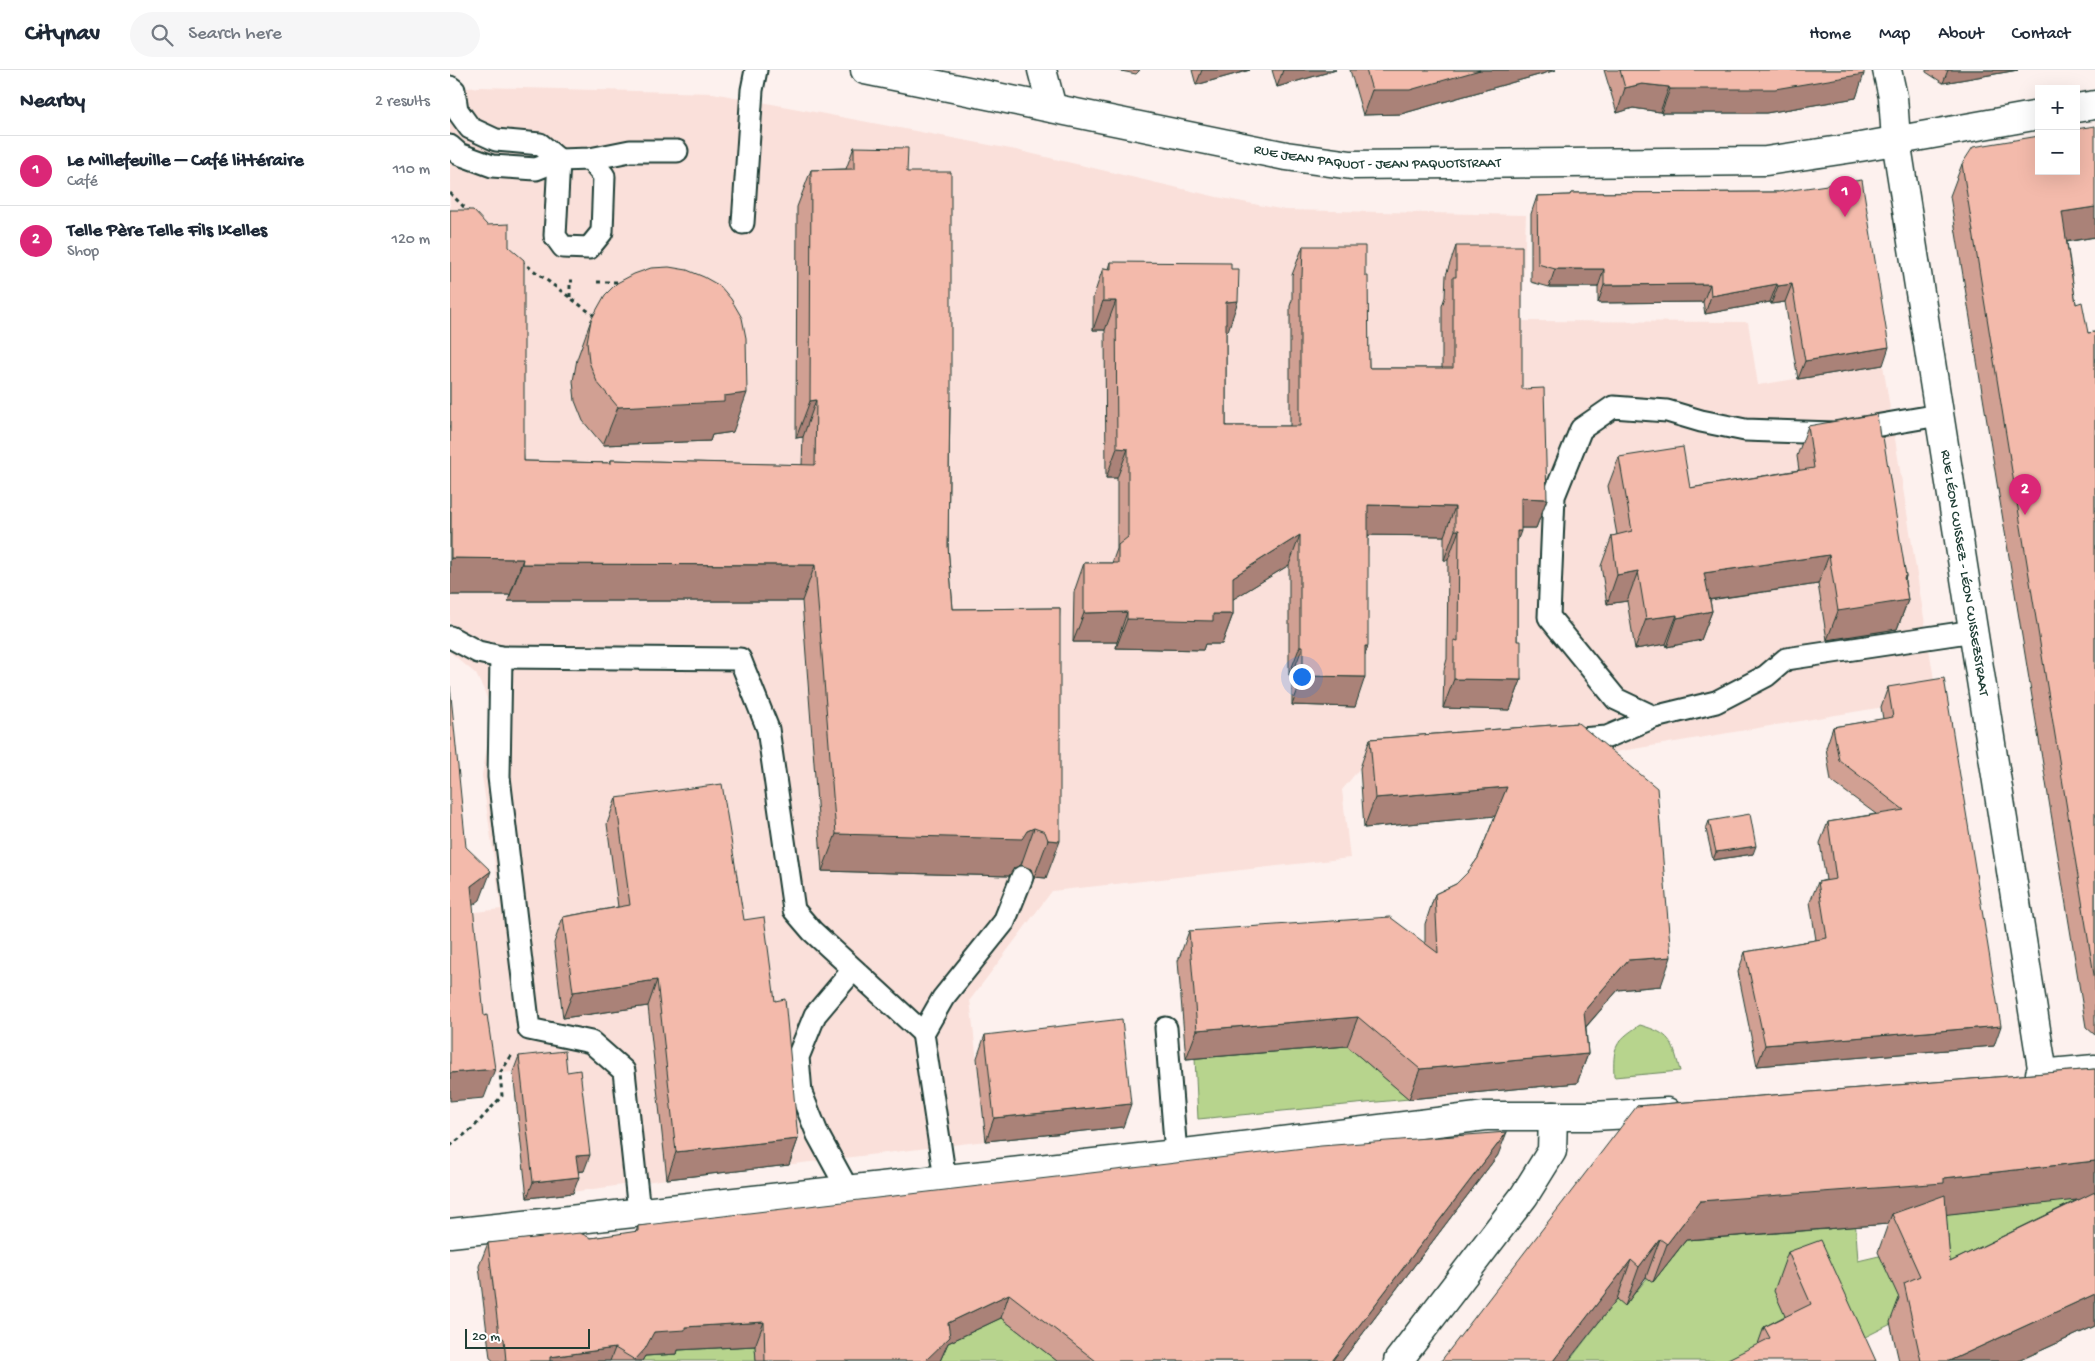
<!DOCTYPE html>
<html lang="en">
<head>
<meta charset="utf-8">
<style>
	:root { --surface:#fff; --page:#f6f6f7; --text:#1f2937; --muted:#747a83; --line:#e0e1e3; --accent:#db2777 }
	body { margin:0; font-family:"Gochi Hand",sans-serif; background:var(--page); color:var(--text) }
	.controls { position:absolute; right:15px; top:15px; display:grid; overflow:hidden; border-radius:0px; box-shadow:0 5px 20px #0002 }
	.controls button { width:45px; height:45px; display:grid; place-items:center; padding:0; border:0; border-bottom:1px solid var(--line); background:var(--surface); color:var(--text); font:25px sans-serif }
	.scale { position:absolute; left:15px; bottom:12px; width:125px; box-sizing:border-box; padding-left:5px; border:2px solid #1f3d34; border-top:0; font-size:14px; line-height:18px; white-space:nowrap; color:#1f3d34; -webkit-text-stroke:4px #fff; paint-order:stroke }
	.you { position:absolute; left:851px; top:606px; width:18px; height:18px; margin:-12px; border:4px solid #fff; border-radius:50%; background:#1a73e8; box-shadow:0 0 0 8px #1a73e833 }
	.badge { display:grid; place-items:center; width:32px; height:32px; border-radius:50%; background:var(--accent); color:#fff; font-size:16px; font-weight:700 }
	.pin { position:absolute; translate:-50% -41px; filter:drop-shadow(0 1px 2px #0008) }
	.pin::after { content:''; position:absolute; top:26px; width:18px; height:15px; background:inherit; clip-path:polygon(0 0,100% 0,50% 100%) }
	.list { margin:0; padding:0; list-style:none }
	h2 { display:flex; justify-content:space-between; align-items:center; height:65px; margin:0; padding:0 20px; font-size:21px }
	h2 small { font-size:16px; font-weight:400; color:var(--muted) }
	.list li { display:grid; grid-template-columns:32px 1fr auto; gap:15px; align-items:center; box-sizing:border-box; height:70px; padding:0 20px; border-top:1px solid var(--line) }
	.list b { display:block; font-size:19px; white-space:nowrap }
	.list p { margin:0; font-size:16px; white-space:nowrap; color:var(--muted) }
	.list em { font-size:16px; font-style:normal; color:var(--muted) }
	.icon { flex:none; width:28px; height:28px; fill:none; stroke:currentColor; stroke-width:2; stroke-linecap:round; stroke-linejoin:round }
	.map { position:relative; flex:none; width:1645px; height:1291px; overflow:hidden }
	header { display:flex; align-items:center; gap:30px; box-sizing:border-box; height:70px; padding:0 25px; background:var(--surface); border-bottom:1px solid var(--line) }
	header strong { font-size:24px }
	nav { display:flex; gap:28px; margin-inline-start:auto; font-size:18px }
	.search { width:350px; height:45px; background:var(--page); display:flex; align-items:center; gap:12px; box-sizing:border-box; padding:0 18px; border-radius:28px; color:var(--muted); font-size:19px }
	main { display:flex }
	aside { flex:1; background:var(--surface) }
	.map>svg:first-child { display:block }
	.built { fill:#fae0da }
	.green { fill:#b7d48d; stroke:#6b8860 }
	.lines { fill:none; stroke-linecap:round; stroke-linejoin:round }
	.lane-casing { stroke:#1f3d34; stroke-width:25 }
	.street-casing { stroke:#1f3d34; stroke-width:31 }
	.secondary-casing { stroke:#1f3d34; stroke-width:31 }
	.path { stroke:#1f3d34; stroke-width:3; stroke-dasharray:4 4; stroke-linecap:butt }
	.lane { stroke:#fff; stroke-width:21 }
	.street { stroke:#fff; stroke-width:28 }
	.secondary { stroke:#fff; stroke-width:28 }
	.wall { fill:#d1a093; stroke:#1f3d34; fill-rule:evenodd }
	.shaded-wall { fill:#aa8278; stroke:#1f3d34 }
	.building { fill:#f3baab; stroke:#1f3d34 }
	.labels { text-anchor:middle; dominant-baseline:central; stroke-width:4; stroke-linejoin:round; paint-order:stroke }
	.street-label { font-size:14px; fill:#1f3d34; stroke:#fff }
</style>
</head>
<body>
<header>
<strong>Citynav</strong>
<div class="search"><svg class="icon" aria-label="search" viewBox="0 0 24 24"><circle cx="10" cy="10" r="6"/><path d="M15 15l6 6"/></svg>Search here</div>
<nav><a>Home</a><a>Map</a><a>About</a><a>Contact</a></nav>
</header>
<main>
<aside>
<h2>Nearby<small>2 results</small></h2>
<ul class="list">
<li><span class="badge">1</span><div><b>Le Millefeuille – Café littéraire</b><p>Café</p></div><em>110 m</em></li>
<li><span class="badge">2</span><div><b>Telle Père Telle Fils Ixelles</b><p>Shop</p></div><em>120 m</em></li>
</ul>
</aside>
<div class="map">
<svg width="1645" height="1291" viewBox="0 0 1645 1291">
	<rect width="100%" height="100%" fill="#fdf1ee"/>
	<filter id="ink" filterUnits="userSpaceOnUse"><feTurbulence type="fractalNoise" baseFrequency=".02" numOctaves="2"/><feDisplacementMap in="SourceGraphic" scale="10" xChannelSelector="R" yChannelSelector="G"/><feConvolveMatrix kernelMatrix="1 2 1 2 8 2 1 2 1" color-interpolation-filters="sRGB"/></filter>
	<g filter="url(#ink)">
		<path class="built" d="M32,17L263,23L566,80L767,127L835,140L1076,145L1072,251L1298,252L1308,315L1433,295L1487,628L1124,689L1116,682L910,698L892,720L900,788L602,821L520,930L536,1071L217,1109L77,1128L63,1002L28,1005L10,844L51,839L32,705L40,661V637L34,620L26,604L0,582V19Z"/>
		<g class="green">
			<path d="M1190,955C1221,964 1222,970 1230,1001L1164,1007C1163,977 1164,972 1190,955Z"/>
			<path d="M897,976L959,1029L748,1049L745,988Z"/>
			<path d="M1478,1112L1519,1142L1645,1122L1491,1229Z"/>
			<path d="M1404,1132L1408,1191L1429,1186L1459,1206L1441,1254L1407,1271L1309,1291H1119L1167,1229L1175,1235L1218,1183L1223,1187L1236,1170L1380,1159Z"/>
			<path d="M562,1212L551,1248L607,1291H490L349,1226Z"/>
			<path d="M304,1260L306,1291H188V1286L227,1284V1280Z"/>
		</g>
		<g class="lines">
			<defs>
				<g id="lane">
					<path d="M0,17L4,20L7,40L20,58L46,70L90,74L109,90"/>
					<path d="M0,76L9,84L42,96L86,99L109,90L140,89L180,81H227"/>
					<path d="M109,90L105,166L113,177L139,178L152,162L154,106L140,89"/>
					<path d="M293,153L302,20L306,0"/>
					<path d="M0,567L28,582L51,587L290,589L318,659L344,840L362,861L473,963"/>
					<path d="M51,587L49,707L79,959L141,972L174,1001L189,1142"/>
					<path d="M1204,647L1166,629L1099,547L1104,426L1131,359L1163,337L1217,341L1251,351L1295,360L1384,363L1489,345"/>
					<path d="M1117,670L1157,667L1204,647L1266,632L1316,606L1336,589L1524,561"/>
					<path d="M716,958L726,1084"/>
					<path d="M495,1109L473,963L493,928L554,852L572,807"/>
					<path d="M398,1120L368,1065L351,1023L348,987L365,945L403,900"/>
				</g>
				<g id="street">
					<path d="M592,0L602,38"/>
					<path id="s1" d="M1437,0L1443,27L1446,70L1593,1004"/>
					<path d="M1590,1004L1645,999"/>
					<path d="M0,1163L726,1084L1036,1046H1143L1217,1042"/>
					<path d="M948,1291L1074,1126L1102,1081L1103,1046"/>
				</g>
				<g id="secondary">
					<path id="s2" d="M415,0L836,86L901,95L1316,91L1410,77L1589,45"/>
					<path d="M1626,38L1645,35"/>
				</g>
			</defs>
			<use href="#lane" class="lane-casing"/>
			<use href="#street" class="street-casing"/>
			<use href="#secondary" class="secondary-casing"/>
			<g class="path">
				<path d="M0,123L19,142"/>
				<path d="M71,191L146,247"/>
				<path d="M147,212H173"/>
				<path d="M120,227V211H123"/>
				<path d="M0,1076L23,1058L52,1026L50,1003L62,985"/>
			</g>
			<use href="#lane" class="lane"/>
			<use href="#street" class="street"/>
			<use href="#secondary" class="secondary"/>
		</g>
		<g class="wall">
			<path d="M666,0H690L686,4Z"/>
			<path d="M742,0H800L746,15Z"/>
			<path d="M822,0H886L827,17Z"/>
			<path d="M900,0H1106L951,44L913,45Z"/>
			<path d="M1154,0H1414L1406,28L1316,43H1211L1210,42L1183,38L1167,43Z"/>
			<path d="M1476,0H1568L1493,13L1476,2Z"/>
			<path d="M404,77L457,102L500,336L498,476L503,539L610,538L596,808L584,807L581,799L571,795L564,798L559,806L372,801L352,531H58L60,525H0V140L59,177L74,391L160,393L161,390L352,395L353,367L346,368L347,137L361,100L396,99Z"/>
			<path d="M1512,94L1645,167L1617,172L1626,234L1638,263L1645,262V965L1636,957L1500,126Z"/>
			<path d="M1328,122L1433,295L1348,309L1335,232L1321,234L1320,232L1255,244L1253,232L1148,233V217H1099L1081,212V144L1087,126L1120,125L1121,123Z"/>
			<path d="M853,176L915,206L919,298H992V236L995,227L996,205L1006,176L1072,319L1097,429L1086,458H1071L1067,472V571L1071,610L1060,640L993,638L994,600L997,589L998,490H994V466L918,465L915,584L905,637L842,635V605H839V495L783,529V544L772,574H755L753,580L666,578L667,572H623L624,522L634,493H662L667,479V408H656L655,260H643V228L653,198L659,199L661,192L778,261H776V356H840V236L842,230V205Z"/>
			<path d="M141,250L283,362L262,365L260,371L153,375L133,351L125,331L123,311L127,289Z"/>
			<path d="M1358,356L1430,367L1456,506L1455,511L1458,530L1447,559L1377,570L1368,514L1260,530L1262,541L1251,570L1217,577L1216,574L1185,579L1177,531L1157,534L1151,496L1162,466L1167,465L1158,416L1169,387L1240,418L1349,400L1347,386Z"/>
			<path d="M1438,617L1544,976L1307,996L1288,902L1295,882L1366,870L1360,832L1368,812L1376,810L1370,773L1378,752L1426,744L1381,711L1376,678L1383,657L1433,649L1431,637Z"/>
			<path d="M1128,653L1211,916L1168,920L1136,957L1138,984L1127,1013L959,1029L897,976L736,989L728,891L739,861L975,874V854L985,824L1006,814L1018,802L1028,788L1045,746L914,758L910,698L920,669Z"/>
			<path d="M166,728L294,850L325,931L348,1069L339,1095L217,1109L198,936L113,948L104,873L113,847L168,837L157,754Z"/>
			<path d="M1259,751L1303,784L1263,790L1256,759Z"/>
			<path d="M535,965L673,1057L536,1071L527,988Z"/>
			<path d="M69,986L117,1002L134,1101L128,1102L123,1123L77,1128L63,1002Z"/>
			<path d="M1645,999V1256L1568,1291H1449L1440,1252L1449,1228L1428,1182L1438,1154L1236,1170L1203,1212L1196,1207L1175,1236L1167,1229L1187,1036ZM1629,1129L1500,1192L1496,1144Z"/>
			<path d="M1048,1085L892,1291H607L551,1248L498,1273L490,1291H306L305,1276L228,1280L227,1284L195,1286L192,1291H44L40,1288L29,1196L38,1173L141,1168L186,1162L188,1156Z"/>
			<path d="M1338,1182L1426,1291L1308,1274L1314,1257L1335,1246L1324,1221Z"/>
		</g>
		<g class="shaded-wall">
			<path d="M752,0H800L746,15Z"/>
			<path d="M833,0H886L827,17Z"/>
			<path d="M1030,0H1106L951,44L913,45L922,20Z"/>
			<path d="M1498,0H1568L1493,13Z"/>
			<path d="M1414,4L1406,28L1316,43H1211L1220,19Z"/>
			<path d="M1192,14L1219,17L1210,42L1183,38L1167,43L1175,18Z"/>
			<path d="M1645,137V167L1601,174L1612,142Z"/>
			<path d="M1105,199H1154L1148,217H1099Z"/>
			<path d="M1260,214L1253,232L1148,233L1154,215Z"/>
			<path d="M1327,214L1320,232L1255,244L1261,226Z"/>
			<path d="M1342,214L1335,232L1321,234L1328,216Z"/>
			<path d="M653,231H666L655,260H643Z"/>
			<path d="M788,231L778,261H765L776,232Z"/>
			<path d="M1439,277L1433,295L1348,309L1355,291Z"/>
			<path d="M297,323L283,362L262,365L260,371L153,375L168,337Z"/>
			<path d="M366,330L353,367L346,368L360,331Z"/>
			<path d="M667,378L678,379L667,408H656Z"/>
			<path d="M1071,428L1097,429L1086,458H1061Z"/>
			<path d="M918,435L1005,437L994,466L908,465Z"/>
			<path d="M1005,460H1009L998,490H994Z"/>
			<path d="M1067,461H1071L1060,490Z"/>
			<path d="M850,465L839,495L772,536L783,507Z"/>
			<path d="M1379,485L1368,514L1243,532L1254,503Z"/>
			<path d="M1,488L73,489L60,525H0V492Z"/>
			<path d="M72,494L365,495L352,531H58Z"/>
			<path d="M1188,501L1177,531L1157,534L1167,505Z"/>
			<path d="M1456,506L1447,531L1458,530L1447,559L1377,570L1388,541L1454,507Z"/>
			<path d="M1262,541L1251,570L1217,577L1227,548Z"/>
			<path d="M677,542L667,572H623L634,543Z"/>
			<path d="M763,544H783L772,574H755L753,580L666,578L677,549Z"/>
			<path d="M1227,545L1216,574L1185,579L1196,549Z"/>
			<path d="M850,576H853L842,605H839Z"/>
			<path d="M915,576H918L908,605Z"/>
			<path d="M853,606L915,607L905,637L842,635Z"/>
			<path d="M1004,609L1071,610L1060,640L993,638Z"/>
			<path d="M1057,717L1046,746L914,758L925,728Z"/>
			<path d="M584,758L571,795L564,798L559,806L372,801L386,764L577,761Z"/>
			<path d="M598,770L610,771L596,808L584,807Z"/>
			<path d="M1306,776L1303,784L1263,790L1266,782Z"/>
			<path d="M41,801L30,830L10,845L21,816Z"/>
			<path d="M1221,887L1211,916L1168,920L1124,970L1134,941L1178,890Z"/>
			<path d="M207,910L198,936L113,948L123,922Z"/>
			<path d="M908,947L897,976L736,989L747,960Z"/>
			<path d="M1551,956L1544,976L1307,996L1315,975Z"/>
			<path d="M1138,984L1127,1013L959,1029L970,999Z"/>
			<path d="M45,999L34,1028L0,1031V1003Z"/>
			<path d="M681,1034L673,1057L536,1071L544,1048Z"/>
			<path d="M1057,1062L1048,1085L892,1291H882Z"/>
			<path d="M348,1069L339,1095L217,1109L226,1082Z"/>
			<path d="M140,1085L134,1101L121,1102L126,1086Z"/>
			<path d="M1645,1091V1128L1482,1146L1442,1144L1438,1154L1236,1170L1203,1212L1217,1174L1250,1131L1494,1108Z"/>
			<path d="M129,1107L123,1123L77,1128L83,1112Z"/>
			<path d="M1210,1169L1196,1207L1175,1236L1189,1197Z"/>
			<path d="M1181,1190L1167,1229L1118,1291H1103Z"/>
			<path d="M559,1224L551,1248L498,1273L490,1291H475L498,1253Z"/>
			<path d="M1645,1224V1256L1568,1291H1499Z"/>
			<path d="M314,1252L305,1276L228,1280L227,1284L195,1286L192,1291H184L204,1262L235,1257Z"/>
			<path d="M165,1278L160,1291H98L100,1287Z"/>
		</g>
		<g class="building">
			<path d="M916,0H1030L960,20H922Z"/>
			<path d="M1170,0H1414V4L1325,19H1220L1219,17L1192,14L1175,18Z"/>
			<path d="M1645,56V137L1612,142L1626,234L1632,232L1638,263L1645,262V911L1512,94L1523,77L1589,66V101H1626V59Z"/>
			<path d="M404,77L458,78L457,102H501V331L500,330L498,476L503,539L610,538V771L598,770L595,762L584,758L577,761L572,769L386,764L365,495L72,494L73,489L1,488V441H0V140H23L37,155L59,154V177L74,190V391L161,393V390L365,395L366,330L360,331L361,100L404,99Z"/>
			<path d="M1412,110L1439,277L1355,291L1342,214L1328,216L1327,214L1261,226L1260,214L1154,215V199H1105L1088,194L1087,126L1120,125L1121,123L1328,122Z"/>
			<path d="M853,176H915V206H918L919,298H1003V207H1006V176H1072V319L1094,318L1097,429L1071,428V461H1067V571H1071V610L1004,609V570L1008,571L1009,460H1005V437L918,435V576H915V607L853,606V576H850V465L783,507V544H763V551L677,549V542L634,543V493H668V475L678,467V379L667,378L666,231H653V198L661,199V192L781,193V199H789L788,231L776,232V356H850V207H852Z"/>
			<path d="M219,197L237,200L254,207L270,216L281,229L292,248L296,268L297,323L274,326V332L168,337L147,312L139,292L137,272L141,250L155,225L167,213L184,204L201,198Z"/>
			<path d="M1427,344L1430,367H1433L1456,506L1454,507L1458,530L1388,541L1379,485L1254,503L1262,541L1227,548V545L1196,549L1188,501L1167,505L1162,466L1182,461L1169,387L1233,377L1240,418L1364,398L1358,356Z"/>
			<path d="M1494,608L1551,956L1315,975L1295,882L1377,868L1368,812L1386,809L1378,752L1454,740L1389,690L1383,657L1443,647L1438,617Z"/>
			<path d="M0,616L16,777L41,801L21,816L34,946L37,945L45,999L0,1003Z"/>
			<path d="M1128,653L1207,718L1221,887L1178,890L1134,941L1138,984L970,999L908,947L747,960L739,861L940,847L988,883L985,824L1006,814L1018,802L1028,788L1057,717L925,728L920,669Z"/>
			<path d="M272,714L294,850L314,847L325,931L335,929L348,1069L226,1082L207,910L123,922L113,847L180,835L166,728Z"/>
			<path d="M1300,744L1306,776L1266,782L1259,751Z"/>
			<path d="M672,949L681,1034L544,1048L535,965Z"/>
			<path d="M115,981L117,1002L130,1000L140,1085L126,1086L129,1107L83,1112L69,986Z"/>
			<path d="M1645,999V1091L1494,1108V1113L1250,1131L1217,1174L1210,1169L1189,1197L1181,1190L1103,1291H991L1187,1036Z"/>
			<path d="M1057,1062L882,1291H646L559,1224L498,1253L500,1267L475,1291H315L314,1252L235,1257V1260L204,1262L195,1279L185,1290L165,1278L100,1287V1291H56L54,1269L49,1265L38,1173L130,1163L141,1168L188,1161V1156L871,1076Z"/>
			<path d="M1645,1122V1224L1499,1291H1471L1454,1213L1470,1206L1442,1144L1495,1125L1500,1192Z"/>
			<path d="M1371,1170L1426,1291H1274L1320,1268L1314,1257L1361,1234L1338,1182Z"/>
		</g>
	</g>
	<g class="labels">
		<g class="street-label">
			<text stroke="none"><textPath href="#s2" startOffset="521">RUE JEAN PAQUOT - JEAN PAQUOTSTRAAT</textPath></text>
			<text stroke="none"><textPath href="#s1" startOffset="509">RUE LÉON CUISSEZ - LÉON CUISSEZSTRAAT</textPath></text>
		</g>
	</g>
</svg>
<div class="controls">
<button>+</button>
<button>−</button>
</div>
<div class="scale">20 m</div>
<div class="you"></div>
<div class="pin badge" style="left:1395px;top:147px">1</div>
<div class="pin badge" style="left:1575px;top:445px">2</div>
</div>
</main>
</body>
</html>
